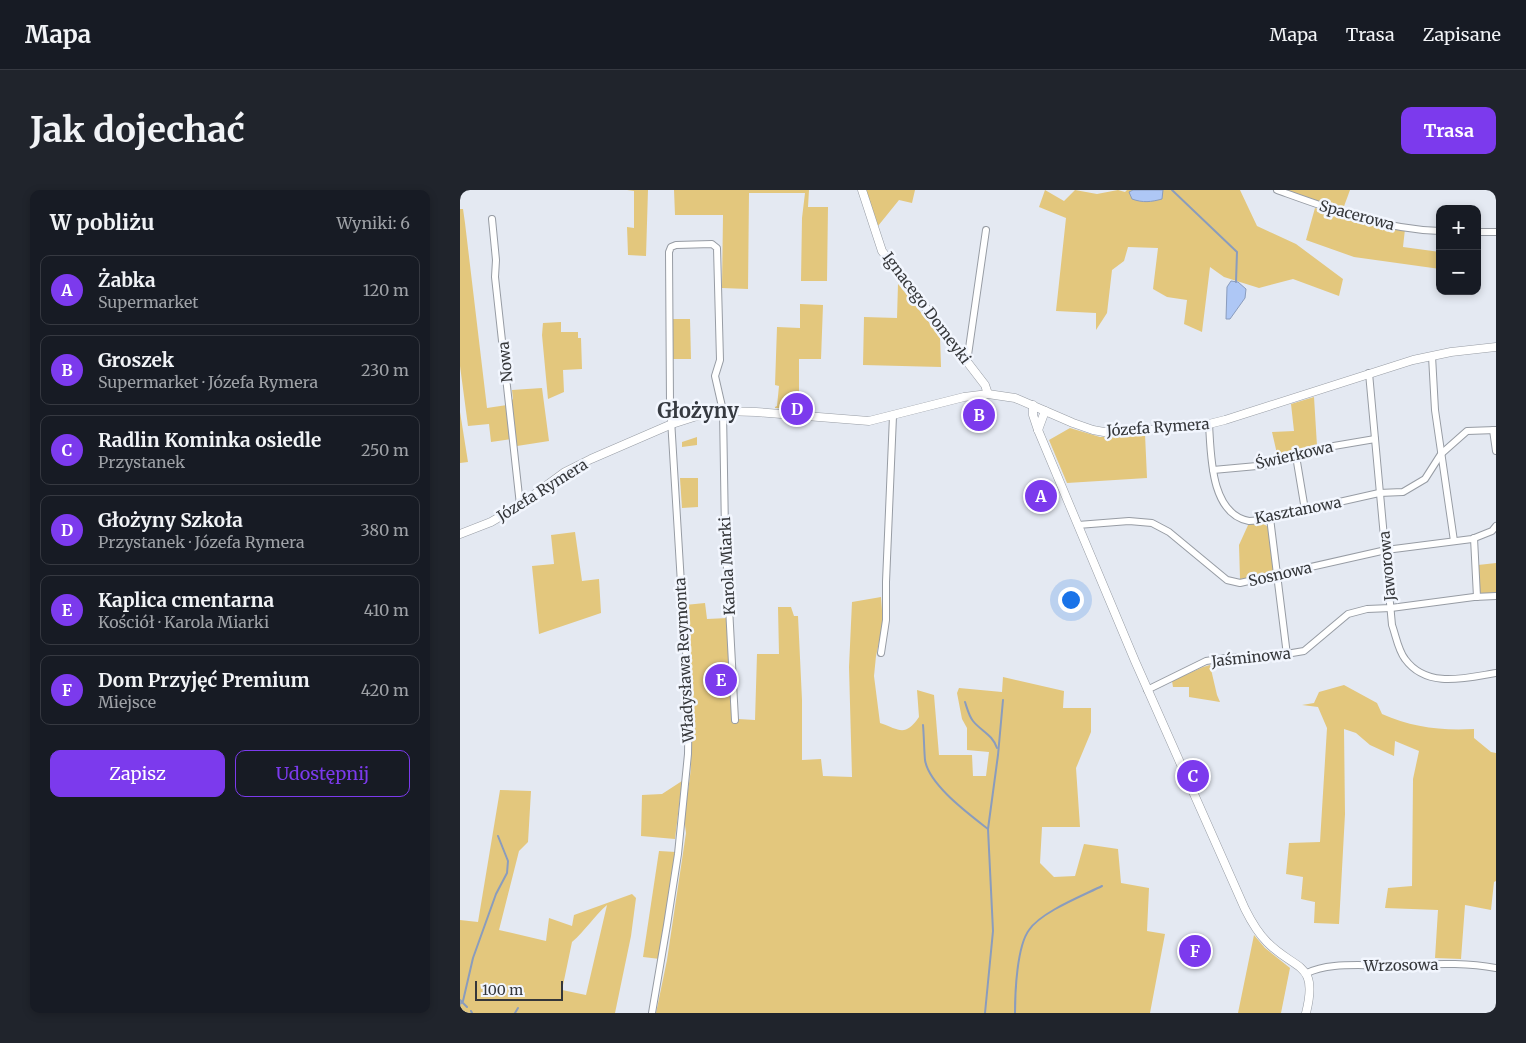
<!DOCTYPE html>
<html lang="pl">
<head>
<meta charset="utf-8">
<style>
	:root { --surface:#171b24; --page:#20242c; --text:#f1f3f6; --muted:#9ea1a6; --line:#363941; --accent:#7c3aed }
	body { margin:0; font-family:Merriweather,serif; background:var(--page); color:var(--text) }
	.controls { position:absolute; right:15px; top:15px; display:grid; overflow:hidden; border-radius:10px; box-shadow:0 2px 8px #0003 }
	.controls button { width:45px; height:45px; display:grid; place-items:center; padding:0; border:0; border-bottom:1px solid var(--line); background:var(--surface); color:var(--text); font:25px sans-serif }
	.scale { position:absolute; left:15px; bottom:12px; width:88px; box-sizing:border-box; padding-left:5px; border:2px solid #35373a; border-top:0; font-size:14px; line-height:18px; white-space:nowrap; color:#35373a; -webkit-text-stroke:4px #f2f6fe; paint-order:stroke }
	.you { position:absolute; left:610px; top:409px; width:18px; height:18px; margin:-12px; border:4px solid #fff; border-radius:50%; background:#1a73e8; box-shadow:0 0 0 8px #1a73e833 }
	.badge { display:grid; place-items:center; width:32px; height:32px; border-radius:50%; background:var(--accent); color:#fff; font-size:16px; font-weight:700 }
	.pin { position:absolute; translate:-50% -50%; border:2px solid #fff; box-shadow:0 1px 5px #0006 }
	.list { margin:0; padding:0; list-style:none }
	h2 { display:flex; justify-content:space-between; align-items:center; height:65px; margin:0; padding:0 20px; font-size:21px }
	h2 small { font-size:16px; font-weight:400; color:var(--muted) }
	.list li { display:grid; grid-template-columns:32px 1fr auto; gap:15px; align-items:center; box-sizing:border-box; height:70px; margin:0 10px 10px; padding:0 10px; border:1px solid var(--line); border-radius:10px }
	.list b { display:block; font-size:19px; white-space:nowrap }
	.list p { margin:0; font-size:16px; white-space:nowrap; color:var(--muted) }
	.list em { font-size:16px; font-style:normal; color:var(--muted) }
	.actions { display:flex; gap:10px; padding:15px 20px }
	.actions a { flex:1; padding:11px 0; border:1px solid var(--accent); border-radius:10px; text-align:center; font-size:18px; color:var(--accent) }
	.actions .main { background:var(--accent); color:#fff }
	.map { position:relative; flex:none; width:1036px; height:823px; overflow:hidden; border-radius:10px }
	header { display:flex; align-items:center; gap:30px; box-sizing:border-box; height:70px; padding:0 25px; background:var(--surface); border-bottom:1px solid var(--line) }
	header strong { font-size:24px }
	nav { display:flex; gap:28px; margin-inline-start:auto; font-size:18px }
	.intro { display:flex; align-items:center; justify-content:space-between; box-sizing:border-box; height:120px; padding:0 30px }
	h1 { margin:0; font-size:35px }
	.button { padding:12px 22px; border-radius:10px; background:var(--accent); color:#fff; font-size:18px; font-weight:700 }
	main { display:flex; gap:30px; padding:0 30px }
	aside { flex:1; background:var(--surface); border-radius:10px; box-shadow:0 2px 8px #0003 }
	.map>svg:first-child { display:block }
	.green { fill:#e3c77d; fill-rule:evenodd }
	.water { fill:#aec7f5; stroke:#8a9cbd }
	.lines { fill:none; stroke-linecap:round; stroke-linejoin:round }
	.stream { stroke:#8a9cbd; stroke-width:2 }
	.minor-casing { stroke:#979ca4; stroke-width:8 }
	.tertiary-casing { stroke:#979ca4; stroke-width:9 }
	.minor { stroke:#fff; stroke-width:6 }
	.tertiary { stroke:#fff; stroke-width:8 }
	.labels { text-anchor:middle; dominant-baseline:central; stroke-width:5; stroke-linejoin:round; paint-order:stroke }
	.street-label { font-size:15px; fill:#35373a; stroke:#f2f6fe }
	.district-label { font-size:20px; font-weight:bold; fill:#363a41; stroke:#f2f6fe }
</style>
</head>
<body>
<header>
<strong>Mapa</strong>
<nav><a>Mapa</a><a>Trasa</a><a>Zapisane</a></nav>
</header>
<div class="intro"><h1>Jak dojechać</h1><a class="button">Trasa</a></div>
<main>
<aside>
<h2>W pobliżu<small>Wyniki: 6</small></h2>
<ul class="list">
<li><span class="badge">A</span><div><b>Żabka</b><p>Supermarket</p></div><em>120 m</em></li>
<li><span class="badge">B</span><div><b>Groszek</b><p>Supermarket · Józefa Rymera</p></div><em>230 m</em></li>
<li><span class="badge">C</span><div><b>Radlin Kominka osiedle</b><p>Przystanek</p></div><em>250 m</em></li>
<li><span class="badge">D</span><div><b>Głożyny Szkoła</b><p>Przystanek · Józefa Rymera</p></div><em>380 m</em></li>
<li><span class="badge">E</span><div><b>Kaplica cmentarna</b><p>Kościół · Karola Miarki</p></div><em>410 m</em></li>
<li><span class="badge">F</span><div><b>Dom Przyjęć Premium</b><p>Miejsce</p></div><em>420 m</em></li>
</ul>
<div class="actions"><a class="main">Zapisz</a><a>Udostępnij</a></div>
</aside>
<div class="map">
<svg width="1036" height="823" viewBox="0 0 1036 823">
	<rect width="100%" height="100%" fill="#e4e9f2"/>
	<g class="green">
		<path d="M167,0H188L186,66L168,65L167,37L174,38V1Z"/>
		<path d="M214,0H349L348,17H368L367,91H341L342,28L345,3H289L288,99L262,98L263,25H215Z"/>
		<path d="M406,0H455L452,13L439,10L418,36Z"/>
		<path d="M585,0L604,11L615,0L637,4L658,0L665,2L667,0H780L797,36L836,54L883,89L879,106L833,89L799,98L764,87L750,77L742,142L724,134L727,110L707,107L693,99L698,58L668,57L664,71L652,80L647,123L636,140V123L596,121L606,28L579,17Z"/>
		<path d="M825,0H890L883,19Z"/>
		<path d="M855,18L895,31L945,39L943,57L980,62V79L894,67L846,50Z"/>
		<path d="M0,19H3L5,33L27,218L47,215L52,249L31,252L29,234L8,236L0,176Z"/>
		<path d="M438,94L480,146L481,177L403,175L404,127L437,128Z"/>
		<path d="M340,114L363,115L361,169H339V219L315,218V217L317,216L319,196L315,195L317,137L340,138Z"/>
		<path d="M213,129H230L231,169H213Z"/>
		<path d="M101,132V142H118V148H121L122,179L103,180L104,202L88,209L82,145L83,133Z"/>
		<path d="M82,198L89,251L57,256L51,211L53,209L52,200Z"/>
		<path d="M854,207L857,256L818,268L812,242L834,241L831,214Z"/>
		<path d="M0,222L8,272L0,273Z"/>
		<path d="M610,238L640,247L685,244L687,288L607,293L589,250Z"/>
		<path d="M237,247V255L222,257V252Z"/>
		<path d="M220,288H238V317L222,318Z"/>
		<path d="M801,332L808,337L814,379L812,382L804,386L780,389L779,355L789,333Z"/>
		<path d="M115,342L122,391L139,389L141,423L79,444L72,376L94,374L91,345Z"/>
		<path d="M1036,373V402L1020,404L1018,375Z"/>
		<path d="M421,407L423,434L416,466L414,486L420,533C440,540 445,547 459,527L457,500L474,505L479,565H512L513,586H526L529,562L507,560V538L502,529L497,503L499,498L542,502L543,487L604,501L603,518H631V542L616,578L620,637H582L580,673L594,687L615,686L624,654L658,659L661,693L689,698L687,741L705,744L690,823H196L207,770L226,643C222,621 230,598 231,575C233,521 229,468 225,415L245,413L247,429L268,428L278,529L295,530L297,464H319L318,417H331L334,426H338L342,510V570L361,569L363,586L392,587L389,477L392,412Z"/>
		<path d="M750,475L757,505L760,512L729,507V497H713L712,491L743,477Z"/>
		<path d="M884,495L917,513L922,524C951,537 981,541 1014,539V548L1031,562L1036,563V691L1034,692L1031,720L1005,715L1001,769L975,768L978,720L925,718L928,698L952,696L953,589L959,561L935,551L934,566L910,555L896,543L884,539L885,624L879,734L854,733L855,712L841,709L843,687L826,684L829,653L860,652L867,538L858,517L842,515L854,513L859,502Z"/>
		<path d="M222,591L215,649L181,646L182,605L202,604Z"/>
		<path d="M40,600L71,601L68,652L59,661L39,740L86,751L89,728L112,736L114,725L172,704L176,708L171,746L155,823H0V730L18,732ZM147,715L126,805L102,800L112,752C125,741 135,725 147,715Z"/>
		<path d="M199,661L216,662L200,769L183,767Z"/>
		<path d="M794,745L805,758L830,778L821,823H778Z"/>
	</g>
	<g class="water">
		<path d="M673,0H703L702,9C691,12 683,13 672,9L669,2Z"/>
		<path d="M771,91L778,92L786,99L785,108L770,129H766L767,97Z"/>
	</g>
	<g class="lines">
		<g class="stream">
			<path d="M712,0L777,62L776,92"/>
			<path d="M505,512C507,518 509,526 513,531C521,541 533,545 537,558"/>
			<path d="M463,535C464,546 464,559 465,570C469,595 509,624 528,639"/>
			<path d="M0,810L7,817"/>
			<path d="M0,814L3,811L13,768L36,704L47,683L48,671L38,646"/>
			<path d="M11,821L12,823"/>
			<path d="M55,823L58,818"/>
			<path d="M525,823L533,741L528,639L538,565L543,510"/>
			<path d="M555,823C555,802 557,756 569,740C581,722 622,706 642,696"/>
		</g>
		<defs>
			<g id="minor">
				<path d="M817,0C870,19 922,39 980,41"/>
				<path d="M32,29L36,70L35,87L60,315"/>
				<path d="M1017,42H1036"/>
				<path d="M972,166L975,220L994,351"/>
				<path d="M507,172L526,40"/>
				<path d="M909,183L932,435C936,446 938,460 945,469C967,499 1005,488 1036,483"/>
				<path d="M749,234C751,264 750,324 789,331C794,331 800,330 804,329L919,303L943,302L965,289L981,264L1007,241L1036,240"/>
				<path d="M1033,240L1036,261"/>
				<path d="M836,266L845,320"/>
				<path d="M753,280L808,275L856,259L915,249"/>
				<path d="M810,328L827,465"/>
				<path d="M618,335L669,331L692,333L709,342L767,390L780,393L926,360L1012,349L1032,341L1036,336"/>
				<path d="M1014,348L1017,407"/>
				<path d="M421,463L426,430V392L433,226"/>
				<path d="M687,500L746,471L772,467L796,469L844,461L888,424L907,419L931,418L1014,407L1036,406"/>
				<path d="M847,783C869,772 899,776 924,775C961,775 999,771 1036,778"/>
				<path d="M192,823L207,735L218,664L228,564L229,500L222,410L210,213L209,62L211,57L216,55L252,54L257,58L260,170L255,186L263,221L265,342L275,530"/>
			</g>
			<g id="tertiary">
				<path d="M402,0L422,61L525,195L528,204"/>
				<path d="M573,215V225L578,240L675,471L785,719C791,731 798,743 807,752C835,781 859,771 846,823"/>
				<path d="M578,240L585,221"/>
				<path d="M0,344L31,332L60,315L105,282L131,269L212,234L237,226L263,221L296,222L409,231L504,207L528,204L555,208L613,233L633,240L644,242L706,239L749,234L765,230L953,170L991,162L1036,157"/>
			</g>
		</defs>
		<use href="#minor" class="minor-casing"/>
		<use href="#tertiary" class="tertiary-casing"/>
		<use href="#minor" class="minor"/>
		<use href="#tertiary" class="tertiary"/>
	</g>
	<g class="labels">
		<g class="street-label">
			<text transform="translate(897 25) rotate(15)">Spacerowa</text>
			<text transform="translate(467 118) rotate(53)">Ignacego Domeyki</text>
			<text transform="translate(45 172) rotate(-96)">Nowa</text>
			<text transform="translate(698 237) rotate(-4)">Józefa Rymera</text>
			<text transform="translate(834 265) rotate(-13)">Świerkowa</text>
			<text transform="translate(82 300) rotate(-32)">Józefa Rymera</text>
			<text transform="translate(838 320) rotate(-11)">Kasztanowa</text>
			<text transform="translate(267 376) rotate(-93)">Karola Miarki</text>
			<text transform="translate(927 376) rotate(-95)">Jaworowa</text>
			<text transform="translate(820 384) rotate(-13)">Sosnowa</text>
			<text transform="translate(791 467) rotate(-6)">Jaśminowa</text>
			<text transform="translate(224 470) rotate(-93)">Władysława Reymonta</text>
			<text transform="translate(941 775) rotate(-1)">Wrzosowa</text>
		</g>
		<g class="district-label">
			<text x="238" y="220">Głożyny</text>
		</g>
	</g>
</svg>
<div class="controls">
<button>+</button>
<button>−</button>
</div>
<div class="scale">100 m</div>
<div class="you"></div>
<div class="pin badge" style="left:581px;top:306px">A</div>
<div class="pin badge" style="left:519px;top:225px">B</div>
<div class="pin badge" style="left:733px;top:586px">C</div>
<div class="pin badge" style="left:337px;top:219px">D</div>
<div class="pin badge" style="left:261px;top:490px">E</div>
<div class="pin badge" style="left:735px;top:761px">F</div>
</div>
</main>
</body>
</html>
